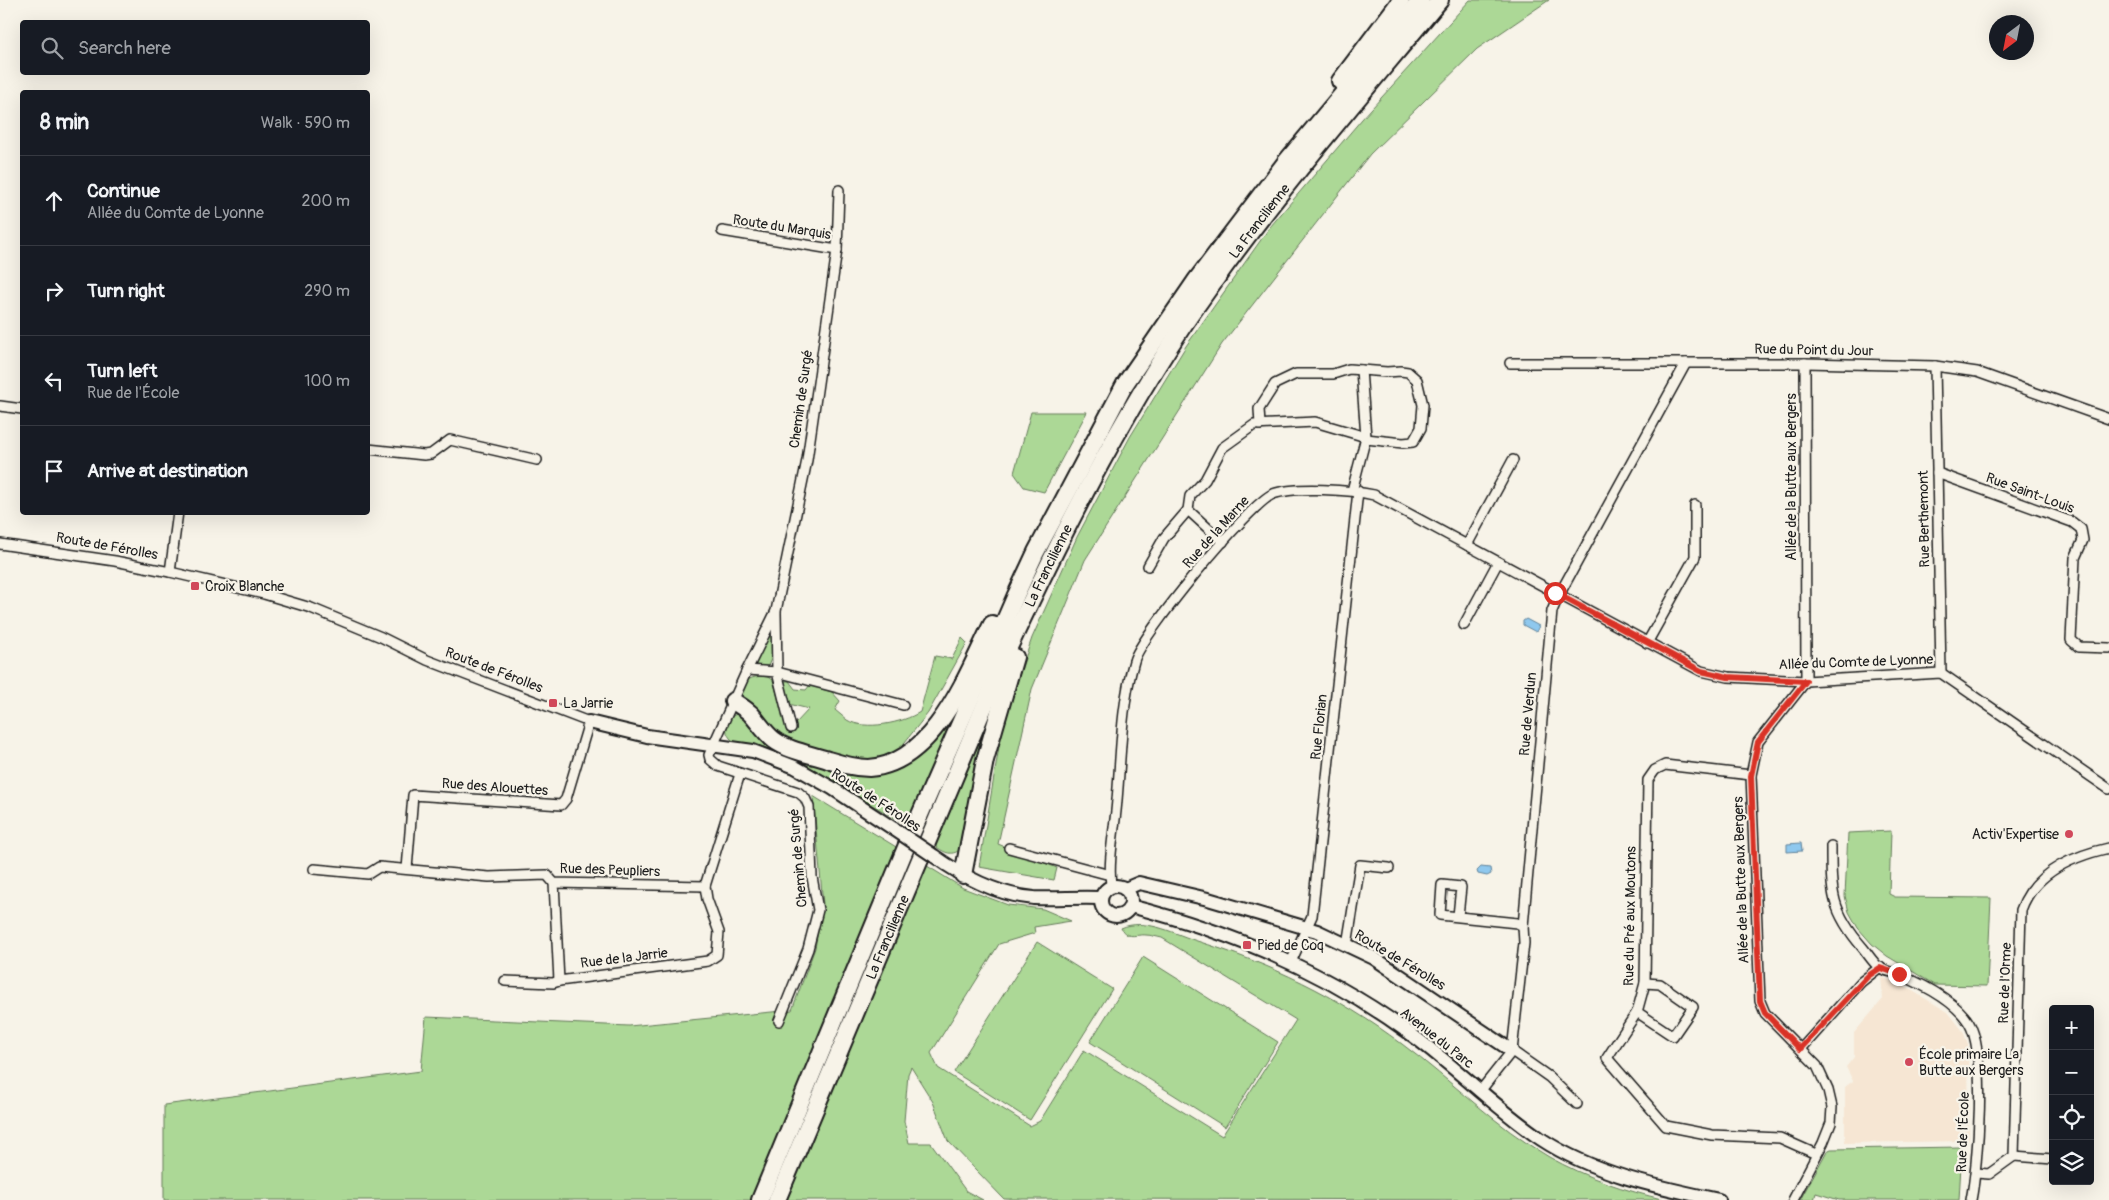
<!DOCTYPE html>
<html lang="en">
<head>
<meta charset="utf-8">
<style>
	:root { --surface:#171b24; --page:#20242c; --text:#f1f3f6; --muted:#9ea1a6; --line:#363941 }
	body { margin:0; font-family:Pangolin,sans-serif; background:var(--page); color:var(--text) }
	.controls { position:absolute; right:15px; bottom:15px; display:grid; overflow:hidden; border-radius:5px; box-shadow:0 5px 20px #0002 }
	.controls button { width:45px; height:45px; display:grid; place-items:center; padding:0; border:0; border-bottom:1px solid var(--line); background:var(--surface); color:var(--text); font:25px sans-serif }
	.compass { position:absolute; left:1989px; top:15px; width:45px; height:45px; border-radius:50%; background:var(--surface); box-shadow:0 5px 20px #0002; rotate:212deg }
	.stop { position:absolute; width:15px; height:15px; margin:-11px; border:4px solid #d93025; border-radius:50%; background:#fff }
	.stop.end { background:#d93025; border-color:#fff; box-shadow:0 1px 5px #0008 }
	.list { margin:0; padding:0; list-style:none }
	h2 { display:flex; justify-content:space-between; align-items:center; height:65px; margin:0; padding:0 20px; font-size:21px }
	h2 small { font-size:16px; font-weight:400; color:var(--muted) }
	.list li { display:grid; grid-template-columns:32px 1fr auto; gap:15px; align-items:center; box-sizing:border-box; height:90px; padding:0 20px; border-top:1px solid var(--line) }
	.list b { display:block; font-size:19px; white-space:nowrap }
	.list p { margin:0; font-size:16px; white-space:nowrap; color:var(--muted) }
	.list em { font-size:16px; font-style:normal; color:var(--muted) }
	.icon { flex:none; width:28px; height:28px; fill:none; stroke:currentColor; stroke-width:2; stroke-linecap:round; stroke-linejoin:round }
	.map { position:relative; flex:none; width:2109px; height:1200px; overflow:hidden }
	.search { position:absolute; background:var(--surface); box-shadow:0 5px 20px #0002; left:20px; top:20px; width:350px; height:55px; display:flex; align-items:center; gap:12px; box-sizing:border-box; padding:0 18px; border-radius:5px; color:var(--muted); font-size:19px }
	.panel { position:absolute; background:var(--surface); box-shadow:0 5px 20px #0002; left:20px; top:90px; width:350px; height:425px; border-radius:5px }
	.map>svg:first-child { display:block }
	.built { fill:#f6e6d3 }
	.green { fill:#acd896; stroke:#647a59 }
	.water { fill:#8fc8ee; stroke:#61839a }
	.lines { fill:none; stroke-linecap:round; stroke-linejoin:round }
	.street-casing { stroke:#1c1c1c; stroke-width:12 }
	.secondary-casing { stroke:#1c1c1c; stroke-width:16 }
	.highway-casing { stroke:#1c1c1c; stroke-width:20 }
	.street { stroke:#f7f3e8; stroke-width:9 }
	.secondary { stroke:#f7f3e8; stroke-width:12 }
	.highway { stroke:#f7f3e8; stroke-width:16 }
	.secondary-bridge-casing { stroke:#1c1c1c; stroke-width:16; stroke-linecap:butt }
	.secondary-bridge { stroke:#f7f3e8; stroke-width:12 }
	.route { stroke:#d93025; stroke-width:6 }
	.poi-dot { fill:#d1495b; stroke:#f7f3e8; stroke-width:2 }
	.labels { text-anchor:middle; dominant-baseline:central; stroke-width:4.5; stroke-linejoin:round; paint-order:stroke }
	.street-label { font-size:14px; fill:#1c1c1c; stroke:#f7f3e8 }
	.poi-label { font-size:14px; fill:#1c1c1c; stroke:#f7f3e8; text-anchor:start }
</style>
</head>
<body>
<div class="map">
<svg width="2109" height="1200" viewBox="0 0 2109 1200">
	<rect width="100%" height="100%" fill="#f7f3e8"/>
	<filter id="ink" filterUnits="userSpaceOnUse"><feTurbulence type="fractalNoise" baseFrequency=".02" numOctaves="2"/><feDisplacementMap in="SourceGraphic" scale="10" xChannelSelector="R" yChannelSelector="G"/><feConvolveMatrix kernelMatrix="1 2 1 2 8 2 1 2 1" color-interpolation-filters="sRGB"/></filter>
	<g filter="url(#ink)">
		<path class="built" d="M1881,977L1904,986L1948,1012L1963,1031L1968,1045L1969,1141L1845,1143V1087L1853,1081L1846,1067L1854,1057V1033L1883,999Z"/>
		<g class="green">
			<path d="M1470,0H1549L1477,49L1370,154L1222,344L1085,560L1032,689L998,844L1057,868L1054,880L979,867L1003,723L1032,638L1077,537L1130,437L1186,346L1270,227L1362,119Z"/>
			<path d="M1031,412H1087L1044,492L1024,487L1014,473Z"/>
			<path d="M770,632L772,635V657L767,668L754,665Z"/>
			<path d="M962,638L967,643L928,713L897,752L870,763L798,745L779,736L741,696L746,681C753,676 766,674 773,680L786,725L796,723L809,709L789,704L784,681H789L795,689L806,690L810,685L832,692L840,701L835,710C839,713 843,717 847,720C865,731 903,723 920,712L935,656L952,659Z"/>
			<path d="M997,699L962,848C952,857 945,853 935,846Z"/>
			<path d="M957,707L907,825L804,766L733,741C724,733 726,727 730,717L741,712L764,736L876,770Z"/>
			<path d="M813,796L963,888L1008,905L1043,909L1071,921L1034,927L1035,933L999,944L931,1053L938,1068L1030,1126L1040,1121L1084,1050L1222,1136L1296,1020L1162,938C1157,937 1151,935 1146,935C1136,934 1127,940 1121,928C1144,918 1171,932 1194,940C1273,965 1335,994 1402,1044C1452,1081 1495,1126 1549,1157C1584,1177 1626,1191 1666,1200L1004,1199L948,1141L933,1102L911,1067L908,1074L904,1121L909,1143H931L966,1191L983,1200H164V1105L421,1071L426,1017L629,1026L792,1010L815,948L823,904Z"/>
			<path d="M1891,831L1889,894L1895,897L1991,898L1987,986L1935,985L1887,956L1872,944L1858,928L1849,912L1845,896L1848,833Z"/>
			<path d="M1037,942L1112,989L1030,1120L954,1072Z"/>
			<path d="M1143,957L1278,1042L1225,1127L1090,1042Z"/>
			<path d="M1962,1147L1959,1200H1839L1816,1193L1814,1200H1800L1827,1151L1831,1149Z"/>
		</g>
		<g class="water">
			<path d="M1526,619L1539,626L1536,632L1523,625V621Z"/>
			<path d="M1801,843L1802,851L1787,852V844Z"/>
			<path d="M1481,867L1490,868L1491,874L1487,876L1478,874L1477,871Z"/>
		</g>
		<g class="lines">
			<defs>
				<g id="street">
					<path d="M722,231L837,250"/>
					<path d="M1510,363H1805L1935,366L1977,372L2109,419"/>
					<path d="M1935,366L1941,673"/>
					<path d="M0,406L22,409"/>
					<path d="M1260,425L1259,409L1275,384L1296,374H1333L1349,369L1387,372L1401,371L1408,372L1417,380L1423,405L1421,428L1413,442L1403,443L1366,439"/>
					<path d="M368,449L424,455L431,454L450,440L537,460"/>
					<path d="M1937,473L2072,522L2081,529L2083,540L2075,558L2071,640L2079,647L2109,648"/>
					<path d="M1352,491L1366,437L1361,370"/>
					<path d="M1223,542L1188,510L1190,496L1205,480L1222,448L1254,425L1315,422L1366,437"/>
					<path d="M0,544L115,561L170,572L264,594L311,608L381,637L427,660L589,722L566,799L561,805L413,795L407,869"/>
					<path d="M1467,545L1513,460"/>
					<path d="M1148,566L1164,538L1188,510"/>
					<path d="M170,572L178,512"/>
					<path d="M776,613L777,672L791,728"/>
					<path d="M1464,625L1498,562"/>
					<path d="M1647,643L1695,557V505"/>
					<path d="M747,670L777,672L903,705"/>
					<path d="M1751,775L1665,765L1655,770L1648,780L1645,983L1637,1012L1607,1058L1666,1126L1712,1135L1780,1138L1816,1154"/>
					<path d="M1831,846C1831,893 1831,911 1863,948C1868,954 1874,964 1880,968C1885,971 1893,972 1898,974C1922,984 1955,1000 1969,1023C1987,1053 1978,1164 1971,1200"/>
					<path d="M1009,848L1110,875"/>
					<path d="M314,869L368,874L379,867L489,877L547,875L554,883L705,886"/>
					<path d="M554,883L559,981L708,961L717,955L719,932L707,899L705,886L740,774"/>
					<path d="M1111,886C1108,858 1115,828 1117,800C1121,755 1121,705 1134,661C1141,635 1249,504 1273,494C1294,486 1352,490 1374,495L1701,671L1728,677L1806,681L1941,673L2109,789"/>
					<path d="M1458,916L1461,887L1442,885L1440,915L1517,923L1523,926"/>
					<path d="M1347,945L1360,865L1389,868"/>
					<path d="M1291,962L1312,916L1358,491"/>
					<path d="M505,981L553,983L559,981"/>
					<path d="M1637,1012L1673,1036L1693,1007L1660,984L1645,983"/>
					<path d="M779,1021L808,949L818,910L812,877L809,807L805,798L798,792L718,766L710,759L709,755L747,670L776,611L807,460L837,250L839,190"/>
					<path d="M1801,1049L1861,982L1880,967"/>
					<path d="M1512,1051L1549,1077L1577,1104"/>
					<path d="M1481,1090L1512,1051L1524,943L1523,926L1552,611L1559,595L1686,363"/>
					<path d="M2014,1156L2053,1159"/>
					<path d="M1976,1173L1989,1174L2014,1156L2021,910C2034,873 2073,856 2109,848"/>
					<path d="M1793,1200L1823,1143L1831,1123L1832,1107L1828,1090L1817,1066L1765,1013L1760,1001L1751,775L1758,742L1806,681L1805,363"/>
				</g>
				<g id="secondary">
					<path d="M589,722L647,736L753,751L795,767L832,788L894,829"/>
					<path d="M934,856C962,876 998,895 1034,898C1056,899 1078,897 1100,898"/>
					<circle cx="1116" cy="901" r="15"/>
					<path d="M1125,889L1139,883L1208,899L1317,931L1374,958L1512,1051"/>
					<path d="M1130,906C1228,931 1326,972 1408,1032C1454,1065 1494,1107 1541,1139C1594,1174 1658,1187 1719,1200"/>
				</g>
				<g id="highway">
					<path d="M1340,81L1401,0"/>
					<path d="M733,701C739,705 746,709 751,714C759,723 765,733 774,740C789,751 810,754 828,760C841,764 854,768 869,768C934,764 967,674 992,624"/>
					<path d="M963,875L985,760L1015,657"/>
					<path d="M760,1200L909,840L1016,595L1036,552L1125,384L1197,279L1285,163L1421,0"/>
					<path id="s1" d="M777,1200L1010,645C1068,522 1130,398 1210,287C1281,187 1362,94 1440,0"/>
				</g>
			</defs>
			<use href="#street" class="street-casing"/>
			<use href="#secondary" class="secondary-casing"/>
			<use href="#highway" class="highway-casing"/>
			<use href="#street" class="street"/>
			<use href="#secondary" class="secondary"/>
			<use href="#highway" class="highway"/>
			<defs>
				<path id="secondary-bridge" d="M894,829L934,856"/>
			</defs>
			<use href="#secondary-bridge" class="secondary-bridge-casing"/>
			<use href="#secondary-bridge" class="secondary-bridge"/>
		</g>
	</g>
	<g class="lines" filter="url(#ink)">
		<path class="route" d="M1555,593L1701,671L1728,677L1806,681L1758,742L1751,776L1760,1001L1765,1013L1800,1049L1868,976L1880,968L1899,974"/>
	</g>
	<g class="poi-dot">
		<rect x="190" y="581" width="10" height="10" rx="2.5"/>
		<rect x="548" y="698" width="10" height="10" rx="2.5"/>
		<circle cx="2069" cy="834" r="5"/>
		<rect x="1242" y="940" width="10" height="10" rx="2.5"/>
		<circle cx="1909" cy="1062" r="5"/>
	</g>
	<g class="labels">
		<g class="street-label">
			<text stroke="none"><textPath href="#s1" startOffset="1095">La Francilienne</textPath></text>
			<text transform="translate(782 227) rotate(9)">Route du Marquis</text>
			<text transform="translate(1814 350) rotate(1)">Rue du Point du Jour</text>
			<text transform="translate(801 399) rotate(-82)">Chemin de Surgé</text>
			<text transform="translate(1791 477) rotate(-90)">Allée de la Butte aux Bergers</text>
			<text transform="translate(2030 493) rotate(20)">Rue Saint-Louis</text>
			<text transform="translate(1924 519) rotate(-91)">Rue Berthemont</text>
			<text transform="translate(1216 532) rotate(-48)">Rue de la Marne</text>
			<text transform="translate(107 546) rotate(10)">Route de Férolles</text>
			<text stroke="none"><textPath href="#s1" startOffset="690">La Francilienne</textPath></text>
			<text transform="translate(1856 662) rotate(-2)">Allée du Comte de Lyonne</text>
			<text transform="translate(494 670) rotate(21)">Route de Férolles</text>
			<text transform="translate(1528 714) rotate(-85)">Rue de Verdun</text>
			<text transform="translate(1319 727) rotate(-84)">Rue Florian</text>
			<text transform="translate(495 787) rotate(4)">Rue des Alouettes</text>
			<text transform="translate(876 800) rotate(33)">Route de Férolles</text>
			<text transform="translate(798 858) rotate(-95)">Chemin de Surgé</text>
			<text transform="translate(610 870) rotate(2)">Rue des Peupliers</text>
			<text transform="translate(1741 880) rotate(-92)">Allée de la Butte aux Bergers</text>
			<text transform="translate(1630 916) rotate(-89)">Rue du Pré aux Moutons</text>
			<text stroke="none"><textPath href="#s1" startOffset="285">La Francilienne</textPath></text>
			<text transform="translate(624 958) rotate(-7)">Rue de la Jarrie</text>
			<text transform="translate(1400 960) rotate(31)">Route de Férolles</text>
			<text transform="translate(2005 983) rotate(-88)">Rue de l'Orme</text>
			<text transform="translate(1437 1038) rotate(38)">Avenue du Parc</text>
			<text transform="translate(1963 1132) rotate(-88)">Rue de l'École</text>
		</g>
		<g class="poi-label">
			<text x="205" y="586">Croix Blanche</text>
			<text x="563" y="703">La Jarrie</text>
			<text x="2059" y="834" text-anchor="end">Activ'Expertise</text>
			<text x="1257" y="945">Pied de Coq</text>
			<text x="1919" y="1054">École primaire La<tspan x="1919" dy="16">Butte aux Bergers</tspan></text>
		</g>
	</g>
</svg>
<div class="controls">
<button>+</button>
<button>−</button>
<button><svg class="icon" aria-label="locate" viewBox="0 0 24 24"><circle cx="12" cy="12" r="6"/><path d="M12 2v4M12 18v4M2 12h4M18 12h4"/></svg></button>
<button><svg class="icon" aria-label="layers" viewBox="0 0 24 24"><path d="M12 4l9 5-9 5-9-5zM3 14l9 5 9-5"/></svg></button>
</div>
<svg class="compass" viewBox="-18 -18 36 36"><path d="M0-13l5 13h-10z" fill="#e53935"/><path d="M0 13l5-13h-10z" fill="#9ea1a6"/></svg>
<div class="stop" style="left:1555px;top:593px"></div>
<div class="stop end" style="left:1899px;top:974px"></div>
<div class="search"><svg class="icon" aria-label="search" viewBox="0 0 24 24"><circle cx="10" cy="10" r="6"/><path d="M15 15l6 6"/></svg>Search here</div>
<section class="panel">
<h2>8 min<small>Walk · 590 m</small></h2>
<ul class="list">
<li><svg class="icon" aria-label="ahead" viewBox="0 0 24 24"><path d="M12 20V5M6 11l6-6 6 6"/></svg><div><b>Continue</b><p>Allée du Comte de Lyonne</p></div><em>200 m</em></li>
<li><svg class="icon" aria-label="right" viewBox="0 0 24 24"><path d="M7 20v-9h11M14 6l5 5-5 5"/></svg><div><b>Turn right</b></div><em>290 m</em></li>
<li><svg class="icon" aria-label="left" viewBox="0 0 24 24"><path d="M17 20v-9H6M10 6l-5 5 5 5"/></svg><div><b>Turn left</b><p>Rue de l'École</p></div><em>100 m</em></li>
<li><svg class="icon" aria-label="arrive" viewBox="0 0 24 24"><path d="M6 21V4h12l-3 4 3 4H6"/></svg><div><b>Arrive at destination</b></div></li>
</ul>
</section>
</div>
</body>
</html>
